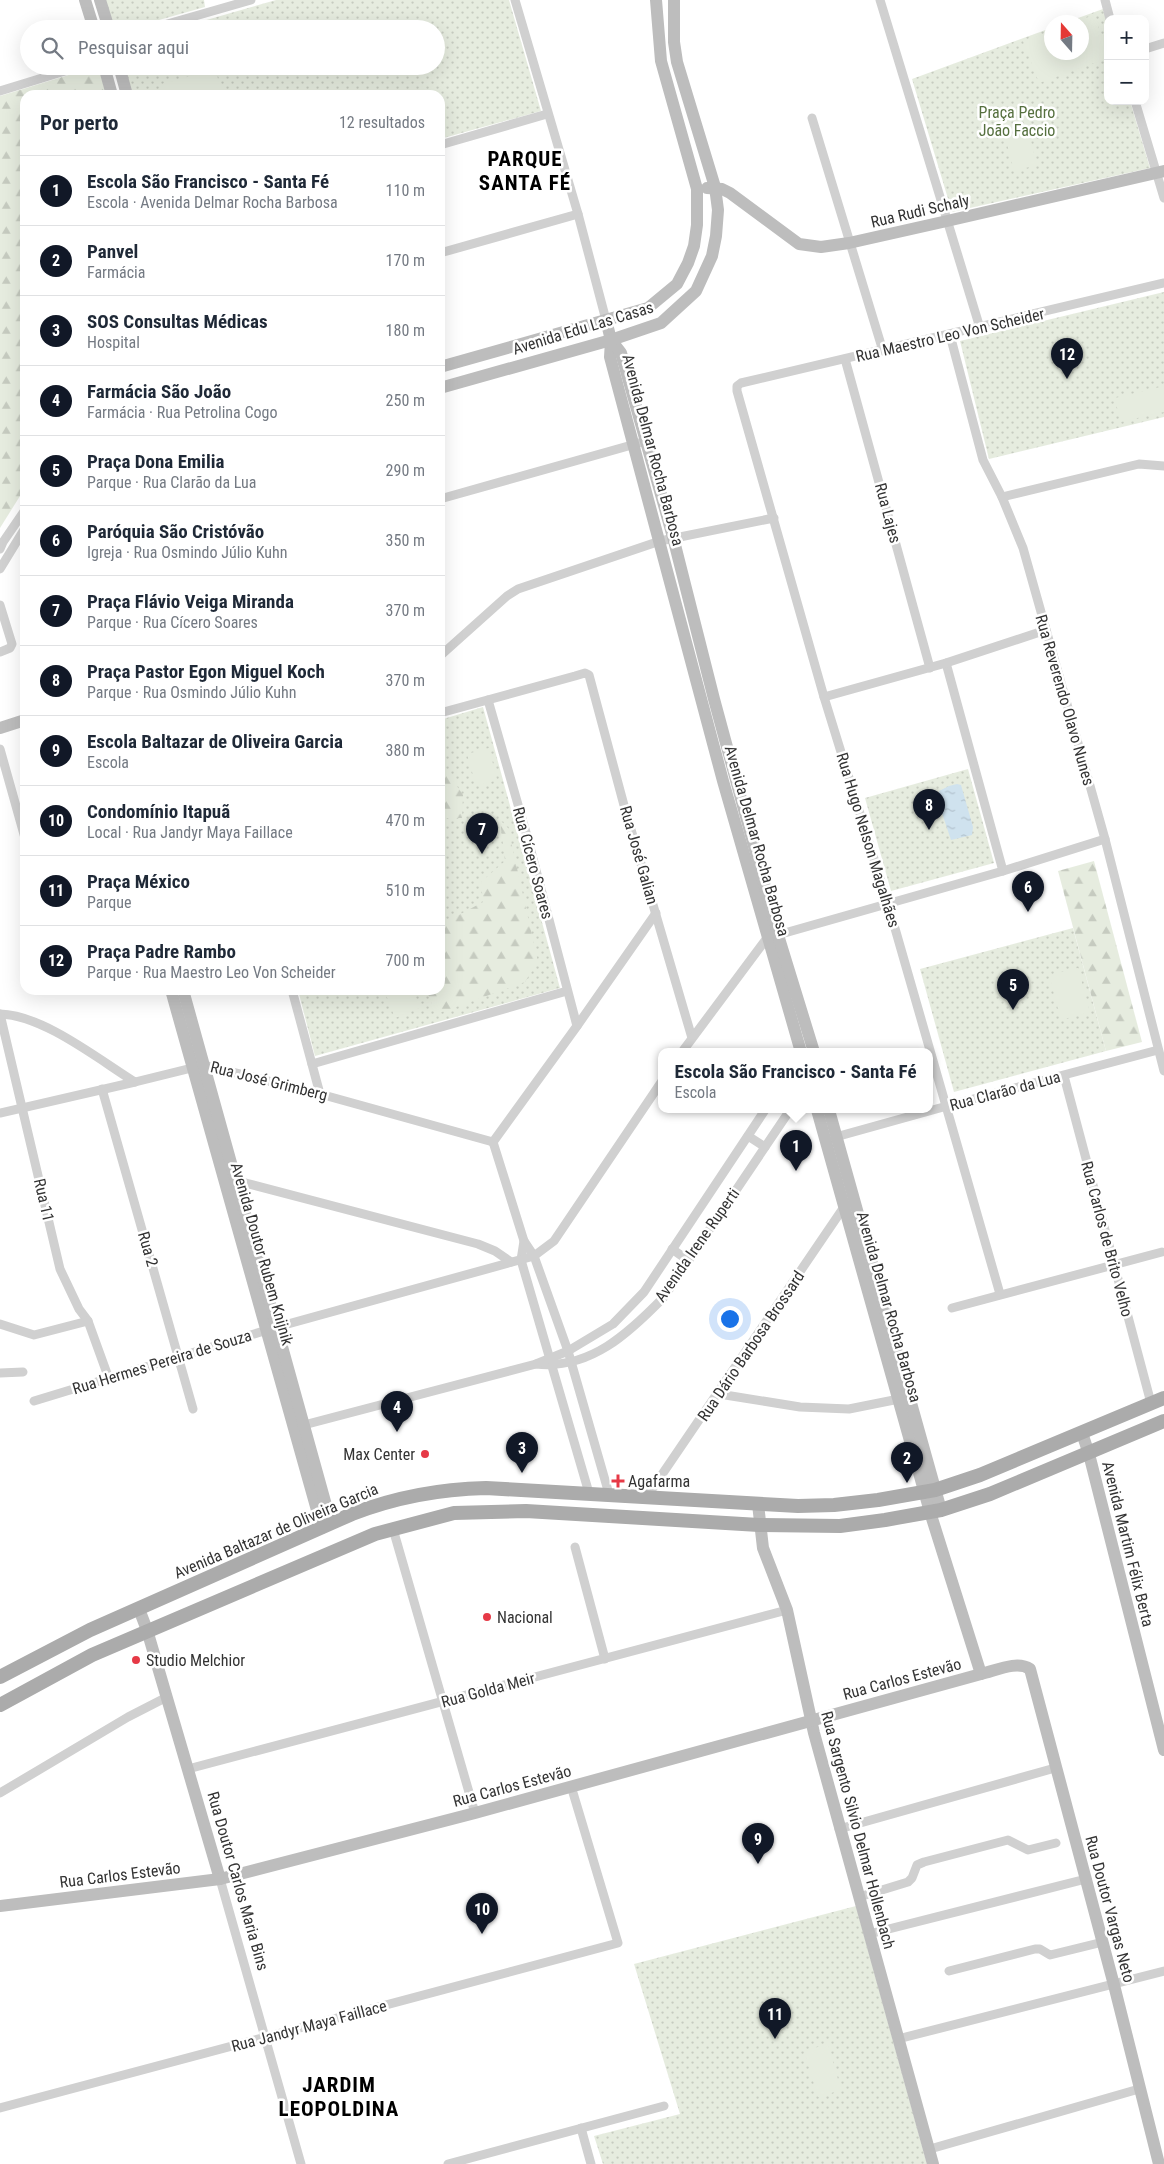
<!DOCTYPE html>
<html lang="pt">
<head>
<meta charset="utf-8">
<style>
	:root { --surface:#fff; --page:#f2f2f3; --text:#1f2937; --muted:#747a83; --line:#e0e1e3; --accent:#111827 }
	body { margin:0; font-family:"Roboto Condensed",sans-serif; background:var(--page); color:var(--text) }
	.controls { position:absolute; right:15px; top:15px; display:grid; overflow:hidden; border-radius:10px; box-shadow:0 5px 20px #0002 }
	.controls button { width:45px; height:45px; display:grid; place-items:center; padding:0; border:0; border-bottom:1px solid var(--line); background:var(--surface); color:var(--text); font:25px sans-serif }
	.compass { position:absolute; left:1044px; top:15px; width:45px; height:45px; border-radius:50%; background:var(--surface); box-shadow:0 5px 20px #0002; rotate:340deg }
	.you { position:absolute; left:729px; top:1318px; width:18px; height:18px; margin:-12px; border:4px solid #fff; border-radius:50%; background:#1a73e8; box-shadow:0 0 0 8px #1a73e833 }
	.badge { display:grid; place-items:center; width:32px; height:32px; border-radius:50%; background:var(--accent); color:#fff; font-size:16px; font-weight:700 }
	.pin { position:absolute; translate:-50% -41px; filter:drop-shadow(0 1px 2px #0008) }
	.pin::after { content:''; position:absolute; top:26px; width:18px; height:15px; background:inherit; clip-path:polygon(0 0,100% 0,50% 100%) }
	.popup { position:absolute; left:658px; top:1048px; width:275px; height:65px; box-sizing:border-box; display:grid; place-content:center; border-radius:10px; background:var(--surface); filter:drop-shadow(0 1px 4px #0005); font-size:16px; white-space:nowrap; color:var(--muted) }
	.popup b { font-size:19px; color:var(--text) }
	.popup::after { content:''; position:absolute; left:50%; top:100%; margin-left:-10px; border:10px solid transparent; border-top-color:var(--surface) }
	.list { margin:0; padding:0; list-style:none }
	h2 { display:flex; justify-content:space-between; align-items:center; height:65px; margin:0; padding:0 20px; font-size:21px }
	h2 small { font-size:16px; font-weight:400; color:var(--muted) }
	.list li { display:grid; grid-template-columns:32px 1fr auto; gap:15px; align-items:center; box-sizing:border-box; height:70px; padding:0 20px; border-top:1px solid var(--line) }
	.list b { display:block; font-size:19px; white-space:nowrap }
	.list p { margin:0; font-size:16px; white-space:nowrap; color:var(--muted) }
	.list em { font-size:16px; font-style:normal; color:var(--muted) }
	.icon { flex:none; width:28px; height:28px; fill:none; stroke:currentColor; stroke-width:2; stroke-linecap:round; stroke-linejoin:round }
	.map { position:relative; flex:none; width:1164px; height:2164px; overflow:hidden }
	.search { position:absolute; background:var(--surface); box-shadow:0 5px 20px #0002; left:20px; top:20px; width:425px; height:55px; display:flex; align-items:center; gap:12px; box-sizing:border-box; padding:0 18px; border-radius:28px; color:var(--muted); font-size:19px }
	.panel { position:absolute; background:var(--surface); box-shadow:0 5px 20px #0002; left:20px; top:90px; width:425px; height:905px; border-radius:15px }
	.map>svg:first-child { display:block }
	.grass { fill:url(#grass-dots) }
	.forest { fill:url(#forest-firs) }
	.garden { fill:#e6ecdf }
	.water { fill:url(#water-ripples) }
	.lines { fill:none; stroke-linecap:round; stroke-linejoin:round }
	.street { stroke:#d0d0d0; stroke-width:9 }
	.secondary { stroke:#bdbdbd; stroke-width:12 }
	.primary { stroke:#ababab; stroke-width:14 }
	.poi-dot { fill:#e63946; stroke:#fff; stroke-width:2 }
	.labels { text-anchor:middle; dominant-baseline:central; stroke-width:5; stroke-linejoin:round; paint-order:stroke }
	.park-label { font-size:16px; fill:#56703f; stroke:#fff }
	.street-label { font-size:16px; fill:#333; stroke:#fff }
	.poi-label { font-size:16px; fill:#333; stroke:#fff; text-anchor:start }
	.district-label { font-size:21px; font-weight:bold; letter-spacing:1px; fill:#000; stroke:#fff }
</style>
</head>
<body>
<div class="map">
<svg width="1164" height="2164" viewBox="0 0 1164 2164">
	<defs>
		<pattern id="grass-dots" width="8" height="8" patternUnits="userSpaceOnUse" patternTransform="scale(1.25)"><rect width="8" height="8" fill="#e6ecdf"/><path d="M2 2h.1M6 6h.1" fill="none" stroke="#c6cbc0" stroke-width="1.8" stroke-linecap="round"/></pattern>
		<pattern id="forest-firs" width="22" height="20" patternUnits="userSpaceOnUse" patternTransform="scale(1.25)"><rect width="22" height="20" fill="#e6ecdf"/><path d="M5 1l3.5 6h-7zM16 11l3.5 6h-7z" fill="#c6cbc0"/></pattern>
		<pattern id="water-ripples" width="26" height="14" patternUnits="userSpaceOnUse" patternTransform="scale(1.25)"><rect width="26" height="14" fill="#cfe2ee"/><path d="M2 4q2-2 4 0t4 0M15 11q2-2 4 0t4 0" fill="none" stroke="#b2c2cd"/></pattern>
	</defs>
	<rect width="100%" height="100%" fill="#fff"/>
	<g class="grass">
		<path d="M105,0H204L205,7L127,29H112Z"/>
		<path d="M276,0H509L541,111L440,139V95H132L124,66H436V29H175Z"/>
		<path d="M1103,9L1108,24V101H1130L1150,168L952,212L912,79L1051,28L1052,52H1082V22H1067Z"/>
		<path d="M1164,292V417L989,459L960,341Z"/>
		<path d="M483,707L560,988L315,1056L298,990H440V720Z"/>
		<path d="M968,769L994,863L891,891L865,798Z"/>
		<path d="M1073,928L1106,1051L954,1092L920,969Z"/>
		<path d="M856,1906L927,2164H603L594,2136L680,2114L634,1964Z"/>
	</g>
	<g class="forest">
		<path d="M98,66H100L108,95H25V488L0,528V96Z"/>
		<path d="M440,761L463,795L462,818H440Z"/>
		<path d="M500,820L508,828L538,962L525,982L436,1014L426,990H440V925L483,902L481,882L505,861Z"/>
		<path d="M1094,861L1142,1042L1106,1051L1058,871Z"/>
	</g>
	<g class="garden">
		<path d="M1094,15L1108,53V58L1039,83L1023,41L1051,31L1052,52H1082V22H1074Z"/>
		<path d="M215,69L223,95H165L162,84Z"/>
		<path d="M1028,130L1037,165L1014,171L1005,136Z"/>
		<path d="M1164,386V412L1120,422L1115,398Z"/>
		<path d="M489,748L497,780L476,786L467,754Z"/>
		<path d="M1078,968L1090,1012L1061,1020L1049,975Z"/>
		<path d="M384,990H413L420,1008L395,1018Z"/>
		<path d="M828,2044L841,2090L818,2097L804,2051Z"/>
	</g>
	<path class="water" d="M957,784L961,785L973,827L972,835L951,840L941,810L939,791L949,786Z"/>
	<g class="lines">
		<g class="street">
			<path d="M515,0L578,214L606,320"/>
			<path d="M880,0L980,328"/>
			<path d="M1105,0L1110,19"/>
			<path d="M150,29L251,0"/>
			<path d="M1145,49L1164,43"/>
			<path d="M0,91L65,71L73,66"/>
			<path d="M1135,101L1164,198"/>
			<path d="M812,118L883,351"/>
			<path d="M440,145L547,114"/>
			<path d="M440,253L578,214"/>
			<path d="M950,335L983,460L1002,497L1023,548L1105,839L1164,1071"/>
			<path d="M845,359L930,668"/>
			<path d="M1002,497L1139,464L1164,466"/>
			<path d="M440,499L646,441"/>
			<path d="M0,549L3,542L25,510"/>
			<path d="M0,569L25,528"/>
			<path d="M0,605L12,644L10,648L0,652"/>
			<path d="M440,656L507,596L518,589L660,541L774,518"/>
			<path d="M946,663L1003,871"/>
			<path d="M824,697L946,663L1046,630"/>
			<path d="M488,700L527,836L577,1026"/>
			<path d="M440,713L575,676L585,673L589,675L625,809L692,1038"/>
			<path d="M0,749L25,838"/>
			<path d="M292,990L320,1094"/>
			<path d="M0,1014C43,1015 98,1059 135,1082L204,1065L320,1094L493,1142"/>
			<path d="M0,1014L60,1269L79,1309L88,1321L109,1379"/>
			<path d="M682,1052L767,938L1003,871L1105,839"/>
			<path d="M312,1064L567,991"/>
			<path d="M1064,1076L1151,1403"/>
			<path d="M102,1089L193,1409"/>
			<path d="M0,1113L135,1082"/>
			<path d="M748,1136L765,1147"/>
			<path d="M832,1138L947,1106L1158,1050"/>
			<path d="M493,1142L524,1241L534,1256L568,1351L609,1494"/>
			<path d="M493,1142L577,1026L656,913"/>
			<path d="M234,1180L478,1244L495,1251L511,1262"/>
			<path d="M524,1241L521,1260L589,1493"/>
			<path d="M672,1249L689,1261"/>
			<path d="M1000,1294L888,904L824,697L737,391V386L741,383L1164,283"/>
			<path d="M952,1308L1162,1252"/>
			<path d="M0,1324L34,1335L88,1321"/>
			<path d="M536,1364C590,1370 629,1333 664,1297L790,1110"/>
			<path d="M0,1373L23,1372"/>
			<path d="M719,1394L800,1407L849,1409L904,1398"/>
			<path d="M34,1401L277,1327L534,1256L554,1241L662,1081"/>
			<path d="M300,1426L536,1364L568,1351L613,1324L644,1292L765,1110"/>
			<path d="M646,1498L846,1204"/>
			<path d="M393,1529L475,1813"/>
			<path d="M575,1547L605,1659"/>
			<path d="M188,1769L787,1610"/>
			<path d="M0,1793L128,1717L167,1697"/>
			<path d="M839,1829L1055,1768"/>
			<path d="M220,1879L301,2164"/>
			<path d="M859,1897L908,1882L912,1878L917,1865L924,1862L1008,1840L1028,1850L1056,1843"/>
			<path d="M869,1934L1086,1879"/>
			<path d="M949,1971L1035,1949H1040L1050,1955L1103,1942"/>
			<path d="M898,2039L1164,1971"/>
			<path d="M0,2108L618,1943L571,1786"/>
			<path d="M581,2128L591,2164"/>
			<path d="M930,2149L1139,2089"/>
			<path d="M448,2164L664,2106"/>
		</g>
		<g class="secondary">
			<path d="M85,0L94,29"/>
			<path d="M100,0L109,29"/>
			<path d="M104,66L112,95"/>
			<path d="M119,66L127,95"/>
			<path d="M707,188L722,189L730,193L799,244L821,247L849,243L947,221L1164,171"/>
			<path d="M606,320L611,340L610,357L723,781L801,1052"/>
			<path d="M611,340L621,353L673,537L714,699L778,935L814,1052"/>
			<path d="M440,367L648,308L677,284L688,263L694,246L697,225V189L661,61L656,0"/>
			<path d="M440,388L611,340L661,323L696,291L712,256L716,236L718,210L715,187L677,62L674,42V0"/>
			<path d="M0,728L25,720"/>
			<path d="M171,990L322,1528"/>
			<path d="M183,990L331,1523"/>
			<path d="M817,1110L930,1512L981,1674"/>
			<path d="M829,1110L941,1510"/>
			<path d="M1082,1433L1089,1454L1164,1750"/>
			<path d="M758,1504L763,1548L787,1610L814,1733L933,2164"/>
			<path d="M139,1609L147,1630L220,1879"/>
			<path d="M0,1906L220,1879L475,1813L981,1674C995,1671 1017,1660 1030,1669L1114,1985L1159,2164"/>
		</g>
		<g class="primary">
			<path d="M0,1677L90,1630L352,1514C396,1497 440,1489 486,1488L798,1506L834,1505L878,1500L935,1490L980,1475L1164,1398"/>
			<path d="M0,1705L92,1655L375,1534L454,1513L526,1511L759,1525L840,1526L885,1520L941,1510L990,1494L1164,1421"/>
		</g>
	</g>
	<g class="poi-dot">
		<circle cx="425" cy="1454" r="5"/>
		<path d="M615.5 1473.5h5v5h5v5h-5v5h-5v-5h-5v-5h5z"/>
		<circle cx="487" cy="1617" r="5"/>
		<circle cx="136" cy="1660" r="5"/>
	</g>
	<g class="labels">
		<g class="park-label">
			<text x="1017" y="112">Praça Pedro<tspan x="1017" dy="18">João Faccio</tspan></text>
		</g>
		<g class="street-label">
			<text transform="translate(920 211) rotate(-13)">Rua Rudi Schaly</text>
			<text transform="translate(583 328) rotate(-17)">Avenida Edu Las Casas</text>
			<text transform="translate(950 335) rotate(-13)">Rua Maestro Leo Von Scheider</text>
			<text transform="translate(653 450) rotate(75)">Avenida Delmar Rocha Barbosa</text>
			<text transform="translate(888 513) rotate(75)">Rua Lajes</text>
			<text transform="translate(1065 700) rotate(74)">Rua Reverendo Olavo Nunes</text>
			<text transform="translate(868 840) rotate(73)">Rua Hugo Nelson Magalhães</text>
			<text transform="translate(757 841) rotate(74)">Avenida Delmar Rocha Barbosa</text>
			<text transform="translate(639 855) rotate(74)">Rua José Galian</text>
			<text transform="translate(533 863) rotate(75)">Rua Cícero Soares</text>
			<text transform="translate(269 1081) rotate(14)">Rua José Grimberg</text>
			<text transform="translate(1005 1091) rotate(-15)">Rua Clarão da Lua</text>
			<text transform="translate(44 1200) rotate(77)">Rua 11</text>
			<text transform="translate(1107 1239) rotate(75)">Rua Carlos de Brito Velho</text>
			<text transform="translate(697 1245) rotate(-55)">Avenida Irene Ruperti</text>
			<text transform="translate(148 1249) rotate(74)">Rua 2</text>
			<text transform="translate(262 1254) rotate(74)">Avenida Doutor Rubem Knijnik</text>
			<text transform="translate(889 1307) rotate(74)">Avenida Delmar Rocha Barbosa</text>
			<text transform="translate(751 1346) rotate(-56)">Rua Dário Barbosa Brossard</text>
			<text transform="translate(162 1362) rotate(-17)">Rua Hermes Pereira de Souza</text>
			<text transform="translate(276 1531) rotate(-23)">Avenida Baltazar de Oliveira Garcia</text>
			<text transform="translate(1128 1544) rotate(76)">Avenida Martim Félix Berta</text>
			<text transform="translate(902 1679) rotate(-15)">Rua Carlos Estevão</text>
			<text transform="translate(488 1690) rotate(-15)">Rua Golda Meir</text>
			<text transform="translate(512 1786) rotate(-15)">Rua Carlos Estevão</text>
			<text transform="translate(858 1830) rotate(75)">Rua Sargento Silvio Delmar Hollenbach</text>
			<text transform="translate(120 1875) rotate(-7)">Rua Carlos Estevão</text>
			<text transform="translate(238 1881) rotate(74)">Rua Doutor Carlos Maria Bins</text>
			<text transform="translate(1110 1909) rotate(75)">Rua Doutor Vargas Neto</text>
			<text transform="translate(309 2026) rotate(-15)">Rua Jandyr Maya Faillace</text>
		</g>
		<g class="poi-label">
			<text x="415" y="1454" text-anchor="end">Max Center</text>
			<text x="628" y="1481">Agafarma</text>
			<text x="497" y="1617">Nacional</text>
			<text x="146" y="1660">Studio Melchior</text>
		</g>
		<g class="district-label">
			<text x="525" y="159">PARQUE<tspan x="525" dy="24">SANTA FÉ</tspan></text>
			<text x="339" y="2085">JARDIM<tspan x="339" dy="24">LEOPOLDINA</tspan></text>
		</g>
	</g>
</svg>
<div class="controls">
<button>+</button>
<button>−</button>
</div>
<svg class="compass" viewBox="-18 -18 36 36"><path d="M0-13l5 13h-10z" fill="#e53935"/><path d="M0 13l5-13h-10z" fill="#747a83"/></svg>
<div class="you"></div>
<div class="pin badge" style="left:796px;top:1171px">1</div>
<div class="popup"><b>Escola São Francisco - Santa Fé</b>Escola</div>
<div class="pin badge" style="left:907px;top:1483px">2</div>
<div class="pin badge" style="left:522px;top:1473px">3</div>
<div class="pin badge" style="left:397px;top:1432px">4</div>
<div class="pin badge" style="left:1013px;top:1010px">5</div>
<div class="pin badge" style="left:1028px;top:912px">6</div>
<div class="pin badge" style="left:482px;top:854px">7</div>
<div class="pin badge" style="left:929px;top:830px">8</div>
<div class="pin badge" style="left:758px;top:1864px">9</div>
<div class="pin badge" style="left:482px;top:1934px">10</div>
<div class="pin badge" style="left:775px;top:2039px">11</div>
<div class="pin badge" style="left:1067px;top:379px">12</div>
<div class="search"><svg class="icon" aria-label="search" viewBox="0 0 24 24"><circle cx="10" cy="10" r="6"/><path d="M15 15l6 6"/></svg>Pesquisar aqui</div>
<section class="panel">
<h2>Por perto<small>12 resultados</small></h2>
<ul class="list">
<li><span class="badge">1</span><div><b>Escola São Francisco - Santa Fé</b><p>Escola · Avenida Delmar Rocha Barbosa</p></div><em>110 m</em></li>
<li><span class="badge">2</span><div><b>Panvel</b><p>Farmácia</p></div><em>170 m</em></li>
<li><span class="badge">3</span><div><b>SOS Consultas Médicas</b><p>Hospital</p></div><em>180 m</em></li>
<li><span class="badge">4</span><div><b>Farmácia São João</b><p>Farmácia · Rua Petrolina Cogo</p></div><em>250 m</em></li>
<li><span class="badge">5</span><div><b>Praça Dona Emilia</b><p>Parque · Rua Clarão da Lua</p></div><em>290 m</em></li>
<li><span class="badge">6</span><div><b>Paróquia São Cristóvão</b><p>Igreja · Rua Osmindo Júlio Kuhn</p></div><em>350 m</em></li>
<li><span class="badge">7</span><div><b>Praça Flávio Veiga Miranda</b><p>Parque · Rua Cícero Soares</p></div><em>370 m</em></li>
<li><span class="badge">8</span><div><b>Praça Pastor Egon Miguel Koch</b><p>Parque · Rua Osmindo Júlio Kuhn</p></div><em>370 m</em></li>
<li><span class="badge">9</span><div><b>Escola Baltazar de Oliveira Garcia</b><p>Escola</p></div><em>380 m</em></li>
<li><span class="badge">10</span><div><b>Condomínio Itapuã</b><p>Local · Rua Jandyr Maya Faillace</p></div><em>470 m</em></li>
<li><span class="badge">11</span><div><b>Praça México</b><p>Parque</p></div><em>510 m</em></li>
<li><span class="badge">12</span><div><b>Praça Padre Rambo</b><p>Parque · Rua Maestro Leo Von Scheider</p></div><em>700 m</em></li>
</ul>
</section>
</div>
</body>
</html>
